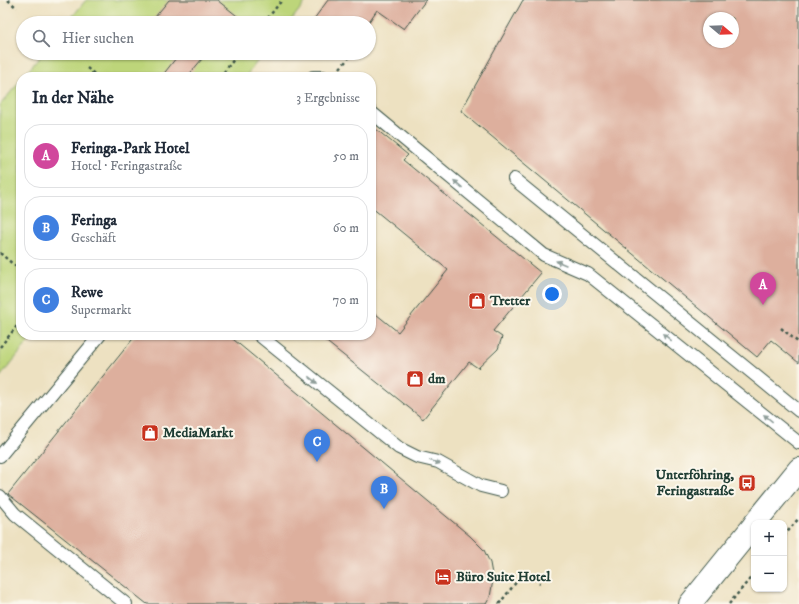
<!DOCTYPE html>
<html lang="de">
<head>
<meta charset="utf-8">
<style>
	:root { --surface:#fff; --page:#f6f6f7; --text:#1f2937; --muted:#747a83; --line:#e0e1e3; --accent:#c8321e }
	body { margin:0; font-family:"IM FELL DW Pica",serif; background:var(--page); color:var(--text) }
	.controls { position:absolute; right:12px; bottom:12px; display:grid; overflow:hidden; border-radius:8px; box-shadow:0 1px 3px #0004 }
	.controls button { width:36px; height:36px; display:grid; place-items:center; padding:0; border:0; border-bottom:1px solid var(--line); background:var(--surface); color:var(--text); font:20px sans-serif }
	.compass { position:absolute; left:703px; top:12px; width:36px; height:36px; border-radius:50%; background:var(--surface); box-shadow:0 1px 3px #0004; rotate:109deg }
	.you { position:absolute; left:552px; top:294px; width:14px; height:14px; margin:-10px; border:3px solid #fff; border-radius:50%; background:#1a73e8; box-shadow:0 0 0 6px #1a73e833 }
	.badge { display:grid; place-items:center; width:26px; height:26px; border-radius:50%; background:var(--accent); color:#fff; font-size:13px; font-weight:700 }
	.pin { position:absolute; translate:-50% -33px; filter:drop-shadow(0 1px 2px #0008) }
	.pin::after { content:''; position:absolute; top:21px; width:14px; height:12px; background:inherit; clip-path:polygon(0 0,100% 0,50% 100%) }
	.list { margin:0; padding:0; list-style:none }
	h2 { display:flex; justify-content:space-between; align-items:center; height:52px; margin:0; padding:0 16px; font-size:17px }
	h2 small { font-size:13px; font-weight:400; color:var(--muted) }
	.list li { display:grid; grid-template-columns:26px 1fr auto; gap:12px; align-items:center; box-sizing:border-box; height:64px; margin:0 8px 8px; padding:0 8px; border:1px solid var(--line); border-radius:16px }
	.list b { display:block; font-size:15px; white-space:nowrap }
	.list p { margin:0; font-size:13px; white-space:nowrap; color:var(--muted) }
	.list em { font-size:13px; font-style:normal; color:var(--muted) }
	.icon { flex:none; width:22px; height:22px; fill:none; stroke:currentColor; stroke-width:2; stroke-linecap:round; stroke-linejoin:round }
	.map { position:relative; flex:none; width:799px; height:604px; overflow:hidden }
	.search { position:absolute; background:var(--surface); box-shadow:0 1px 3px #0004; left:16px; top:16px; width:360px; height:44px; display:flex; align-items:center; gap:10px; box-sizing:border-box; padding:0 14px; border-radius:22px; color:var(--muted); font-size:15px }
	.panel { position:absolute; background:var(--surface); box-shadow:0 1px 3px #0004; left:16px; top:72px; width:360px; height:268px; border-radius:16px }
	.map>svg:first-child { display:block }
	.green { fill:#bdd57a; stroke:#6e8957 }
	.building { fill:#ddaf9d; fill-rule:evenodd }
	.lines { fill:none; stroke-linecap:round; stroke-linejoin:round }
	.lane-casing { stroke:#3e5649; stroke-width:14 }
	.street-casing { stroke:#3e5649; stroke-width:24 }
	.path { stroke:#3e5649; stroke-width:2.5; stroke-dasharray:3 3; stroke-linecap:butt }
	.lane { stroke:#fff; stroke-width:12 }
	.street { stroke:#fff; stroke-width:22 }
	.oneway { fill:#8f9e9a }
	.labels { text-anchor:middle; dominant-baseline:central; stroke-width:4; stroke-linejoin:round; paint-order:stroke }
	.poi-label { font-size:14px; font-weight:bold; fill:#1f3d34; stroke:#fbf7ec; text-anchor:start }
</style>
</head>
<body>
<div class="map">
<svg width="799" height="604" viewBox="0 0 799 604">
	<rect width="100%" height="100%" fill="#fbf7ec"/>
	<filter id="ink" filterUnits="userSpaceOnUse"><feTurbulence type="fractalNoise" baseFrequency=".025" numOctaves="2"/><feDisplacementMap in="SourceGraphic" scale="8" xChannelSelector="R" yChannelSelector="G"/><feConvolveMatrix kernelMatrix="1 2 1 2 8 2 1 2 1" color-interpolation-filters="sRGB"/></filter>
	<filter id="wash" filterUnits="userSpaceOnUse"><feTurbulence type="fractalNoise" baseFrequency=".012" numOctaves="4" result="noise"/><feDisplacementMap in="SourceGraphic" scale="16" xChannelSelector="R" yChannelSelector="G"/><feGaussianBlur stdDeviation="0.9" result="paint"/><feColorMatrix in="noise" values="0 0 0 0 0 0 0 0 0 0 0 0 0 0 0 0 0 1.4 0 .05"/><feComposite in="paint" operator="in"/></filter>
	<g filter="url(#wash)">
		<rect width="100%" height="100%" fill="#ede1c1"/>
		<g class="green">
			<path d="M86,0H307L289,23H67Z"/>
			<path d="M43,53H264L245,77H23Z"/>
			<path d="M21,80V335H34L0,377V105Z"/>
		</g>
		<g id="blocks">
			<g class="building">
				<path d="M169,0H217L246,23H150Z"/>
				<path d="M328,0H426L404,29L377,10L368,23H311Z"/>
				<path d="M523,0H799V363L771,340L757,357L461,111ZM709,18H733V42H709Z"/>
				<path d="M180,53H207L187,77H164L162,76Z"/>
				<path d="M371,125L408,155L403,160L541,273L493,331L502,337L498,349L478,368L469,362L423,419L318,335H371V310L398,332L448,270L371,207Z"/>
				<path d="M136,335H228L470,536L484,550L490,563L493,580L490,597L486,604H147L8,494Z"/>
			</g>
		</g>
	</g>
	<g filter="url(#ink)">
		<use href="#blocks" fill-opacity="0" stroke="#3e5649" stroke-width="1"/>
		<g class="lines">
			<defs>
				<g id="lane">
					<path d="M313,77H323"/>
					<path d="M371,112L544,255L588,274L799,443"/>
					<path d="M514,179L799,411"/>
					<path d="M259,335L399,448L417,457L438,462L481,486L501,491"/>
					<path d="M0,456L100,335"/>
					<path d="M0,496L15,514L126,604"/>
				</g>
				<g id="street">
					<path d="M755,523L799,469"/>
					<path d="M690,604L754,525"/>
				</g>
			</defs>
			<use href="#lane" class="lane-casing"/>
			<use href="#street" class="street-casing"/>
			<g class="path">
				<path d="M8,0L17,8"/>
				<path d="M264,23L282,0"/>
				<path d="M87,68L98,77"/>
				<path d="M340,68L353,53"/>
				<path d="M220,77L239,53"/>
				<path d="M0,253L21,271"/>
				<path d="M781,328L799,343"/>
				<path d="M0,347L21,321"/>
				<path d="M784,536L799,518"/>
				<path d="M499,604L525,571L540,583"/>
				<path d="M729,604L754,574"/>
			</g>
			<use href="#lane" class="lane"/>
			<use href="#street" class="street"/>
		</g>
		<defs><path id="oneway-solid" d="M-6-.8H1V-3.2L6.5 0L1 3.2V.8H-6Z"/></defs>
		<g class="oneway">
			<use href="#oneway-solid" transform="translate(458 184) rotate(-140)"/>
			<use href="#oneway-solid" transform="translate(561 263) rotate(-157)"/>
			<use href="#oneway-solid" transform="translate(667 337) rotate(-141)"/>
			<use href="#oneway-solid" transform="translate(313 380) rotate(38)"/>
			<use href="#oneway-solid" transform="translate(768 418) rotate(-141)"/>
			<use href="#oneway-solid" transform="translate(435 462) rotate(17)"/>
		</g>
	</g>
	<defs>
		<symbol id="shop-square" viewBox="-11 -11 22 22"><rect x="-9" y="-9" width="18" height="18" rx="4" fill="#c8321e" stroke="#fbf7ec"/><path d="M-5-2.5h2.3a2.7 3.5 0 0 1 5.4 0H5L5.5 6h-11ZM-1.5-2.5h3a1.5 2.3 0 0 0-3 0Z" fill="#fff"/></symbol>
		<symbol id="bus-square" viewBox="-11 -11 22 22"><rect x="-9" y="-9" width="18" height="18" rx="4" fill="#c8321e" stroke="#fbf7ec"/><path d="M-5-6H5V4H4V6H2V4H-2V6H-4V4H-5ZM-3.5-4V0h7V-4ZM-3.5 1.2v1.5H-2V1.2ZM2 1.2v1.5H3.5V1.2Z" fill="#fff"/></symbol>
		<symbol id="hotel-square" viewBox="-11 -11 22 22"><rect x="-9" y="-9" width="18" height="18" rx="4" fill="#c8321e" stroke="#fbf7ec"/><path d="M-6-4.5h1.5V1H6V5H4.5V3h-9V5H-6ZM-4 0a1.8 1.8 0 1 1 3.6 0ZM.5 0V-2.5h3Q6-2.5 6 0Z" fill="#fff"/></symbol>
	</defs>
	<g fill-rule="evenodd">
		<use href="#shop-square" x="467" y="291" width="20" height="20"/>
		<use href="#shop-square" x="405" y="369" width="20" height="20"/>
		<use href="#shop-square" x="140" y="423" width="20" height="20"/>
		<use href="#bus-square" x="737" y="473" width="20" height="20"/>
		<use href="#hotel-square" x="433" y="567" width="20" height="20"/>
	</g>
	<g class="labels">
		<g class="poi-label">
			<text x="490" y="301">Tretter</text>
			<text x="428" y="379">dm</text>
			<text x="163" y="433">MediaMarkt</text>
			<text x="734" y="475" text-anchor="end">Unterföhring,<tspan x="734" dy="16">Feringastraße</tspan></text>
			<text x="456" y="577">Büro Suite Hotel</text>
		</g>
	</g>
</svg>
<div class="controls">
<button>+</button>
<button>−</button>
</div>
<svg class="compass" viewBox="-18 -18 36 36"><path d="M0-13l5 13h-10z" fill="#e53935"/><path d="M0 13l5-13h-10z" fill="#747a83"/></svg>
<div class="you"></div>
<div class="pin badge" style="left:763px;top:305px;background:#d1479c">A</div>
<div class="pin badge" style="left:384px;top:509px;background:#3f7fe0">B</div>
<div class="pin badge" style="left:317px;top:462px;background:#3f7fe0">C</div>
<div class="search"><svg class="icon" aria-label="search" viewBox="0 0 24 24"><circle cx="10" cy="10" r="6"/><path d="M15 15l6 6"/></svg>Hier suchen</div>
<section class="panel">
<h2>In der Nähe<small>3 Ergebnisse</small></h2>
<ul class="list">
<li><span class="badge" style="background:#d1479c">A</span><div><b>Feringa-Park Hotel</b><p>Hotel · Feringastraße</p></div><em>50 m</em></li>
<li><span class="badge" style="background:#3f7fe0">B</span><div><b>Feringa</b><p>Geschäft</p></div><em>60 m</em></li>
<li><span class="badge" style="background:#3f7fe0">C</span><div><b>Rewe</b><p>Supermarkt</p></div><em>70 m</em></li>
</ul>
</section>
</div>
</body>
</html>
